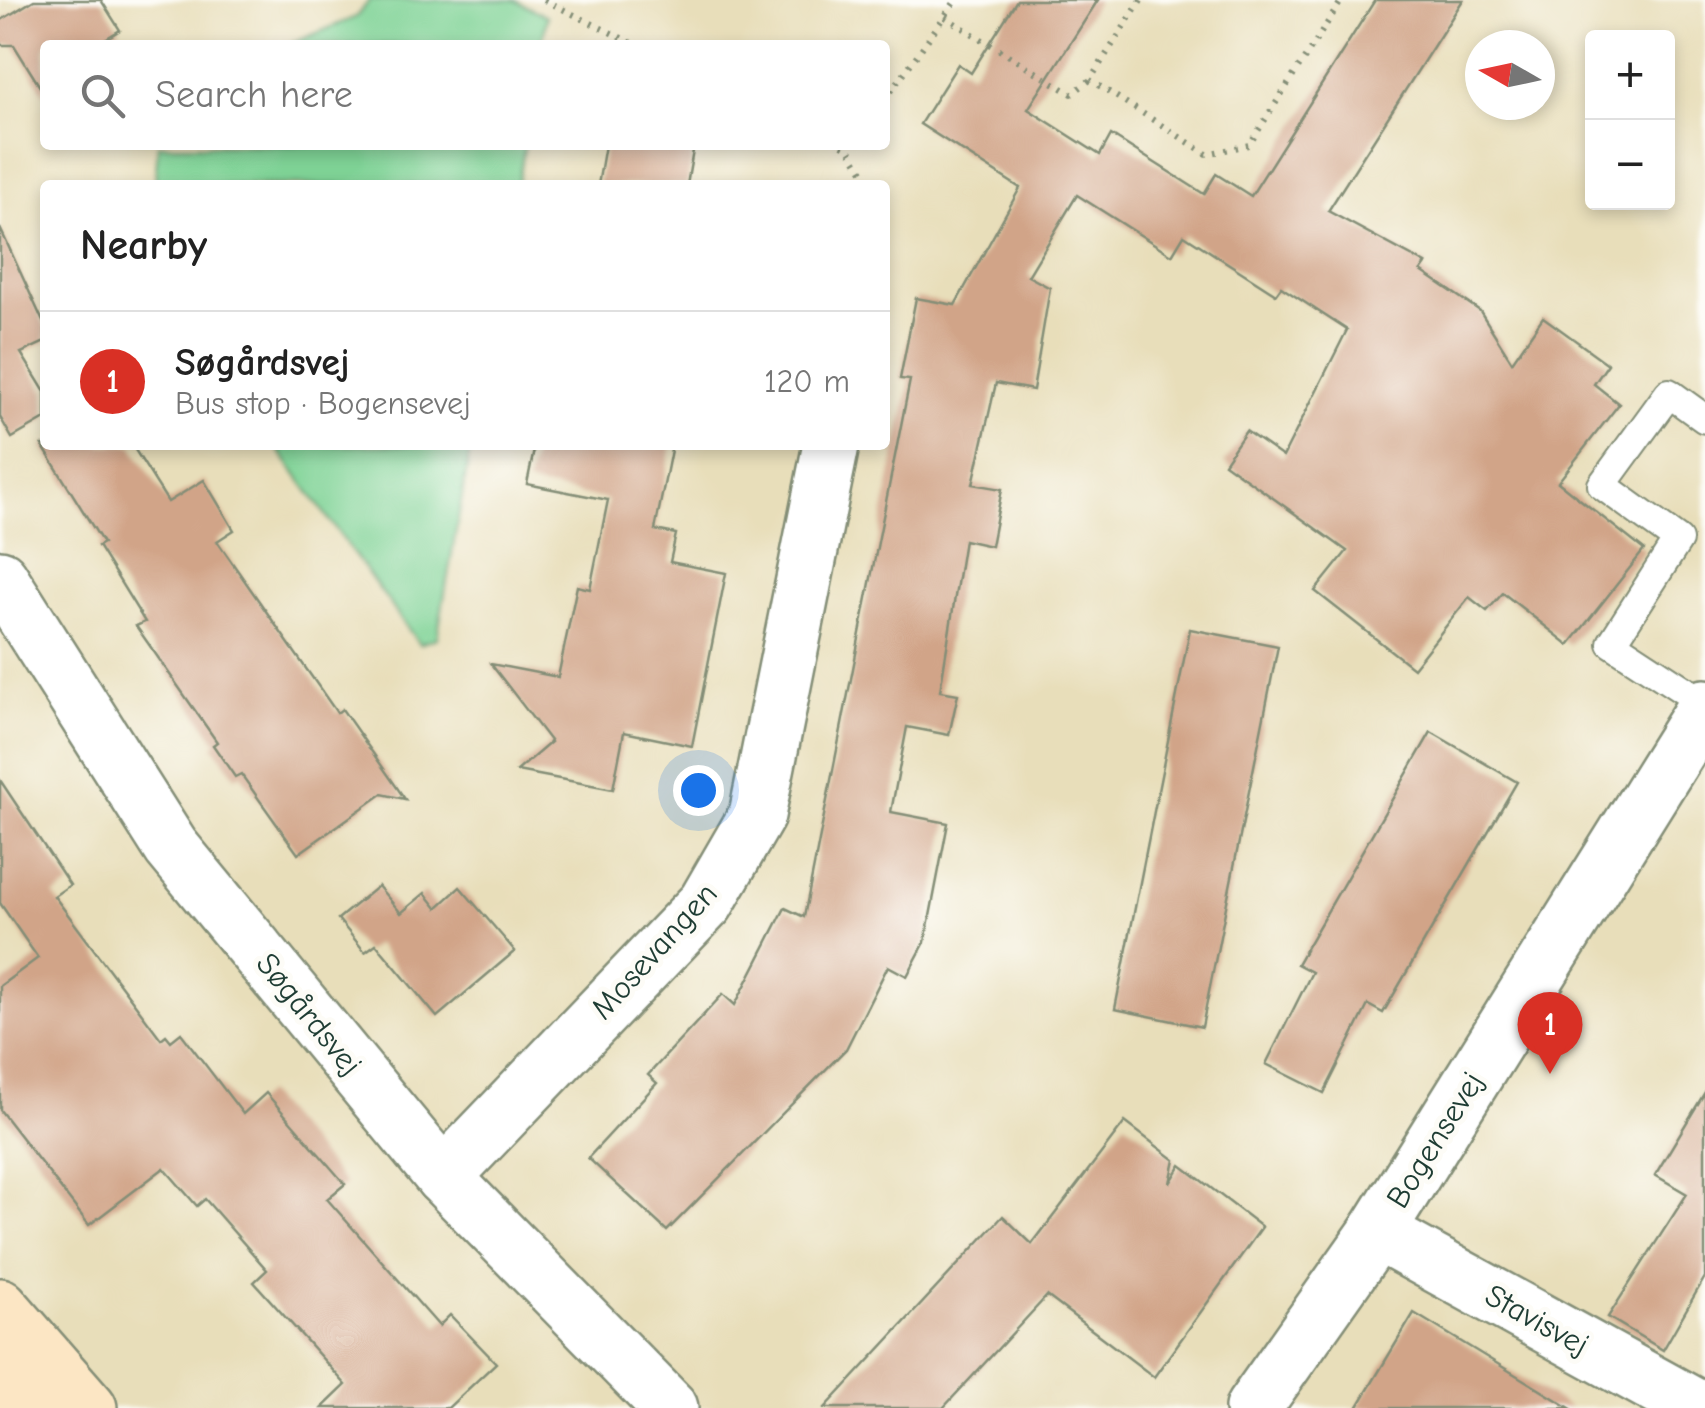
<!DOCTYPE html>
<html lang="en">
<head>
<meta charset="utf-8">
<style>
	:root { --surface:#fff; --page:#f2f2f2; --text:#222; --muted:#767676; --line:#e0e0e0; --accent:#d93025 }
	body { margin:0; font-family:"Comic Neue",sans-serif; background:var(--page); color:var(--text) }
	.controls { position:absolute; right:30px; top:30px; display:grid; overflow:hidden; border-radius:10px; box-shadow:0 5px 15px #0003 }
	.controls button { width:90px; height:90px; display:grid; place-items:center; padding:0; border:0; border-bottom:2px solid var(--line); background:var(--surface); color:var(--text); font:50px sans-serif }
	.compass { position:absolute; left:1465px; top:30px; width:90px; height:90px; border-radius:50%; background:var(--surface); box-shadow:0 5px 15px #0003; rotate:279deg }
	.you { position:absolute; left:698px; top:790px; width:35px; height:35px; margin:-25px; border:8px solid #fff; border-radius:50%; background:#1a73e8; box-shadow:0 0 0 15px #1a73e833 }
	.badge { display:grid; place-items:center; width:65px; height:65px; border-radius:50%; background:var(--accent); color:#fff; font-size:32px; font-weight:700 }
	.pin { position:absolute; translate:-50% -82px; filter:drop-shadow(0 2px 5px #0008) }
	.pin::after { content:''; position:absolute; top:52px; width:35px; height:30px; background:inherit; clip-path:polygon(0 0,100% 0,50% 100%) }
	.list { margin:0; padding:0; list-style:none }
	h2 { display:flex; justify-content:space-between; align-items:center; height:130px; margin:0; padding:0 40px; font-size:42px }
	h2 small { font-size:32px; font-weight:400; color:var(--muted) }
	.list li { display:grid; grid-template-columns:65px 1fr auto; gap:30px; align-items:center; box-sizing:border-box; height:140px; padding:0 40px; border-top:2px solid var(--line) }
	.list b { display:block; font-size:38px; white-space:nowrap }
	.list p { margin:0; font-size:32px; white-space:nowrap; color:var(--muted) }
	.list em { font-size:32px; font-style:normal; color:var(--muted) }
	.icon { flex:none; width:55px; height:55px; fill:none; stroke:currentColor; stroke-width:2; stroke-linecap:round; stroke-linejoin:round }
	.map { position:relative; flex:none; width:1705px; height:1408px; overflow:hidden }
	.search { position:absolute; background:var(--surface); box-shadow:0 5px 15px #0003; left:40px; top:40px; width:850px; height:110px; display:flex; align-items:center; gap:25px; box-sizing:border-box; padding:0 35px; border-radius:10px; color:var(--muted); font-size:38px }
	.panel { position:absolute; background:var(--surface); box-shadow:0 5px 15px #0003; left:40px; top:180px; width:850px; height:270px; border-radius:10px }
	.map>svg:first-child { display:block }
	.green { fill:#7fd396; stroke:#4f8865; stroke-width:2.5 }
	.building { fill:#d1a488 }
	.lines { fill:none; stroke-linecap:round; stroke-linejoin:round }
	.service-casing { stroke:#848e77; stroke-width:32 }
	.minor-casing { stroke:#848e77; stroke-width:60 }
	.tertiary-casing { stroke:#848e77; stroke-width:60 }
	.secondary-casing { stroke:#848e77; stroke-width:60 }
	.path { stroke:#848e77; stroke-width:6; stroke-dasharray:2.5 8; stroke-linecap:butt }
	.service { stroke:#fff; stroke-width:28 }
	.minor { stroke:#fff; stroke-width:55 }
	.tertiary { stroke:#fff; stroke-width:55 }
	.secondary { stroke:#fce6c4; stroke-width:55 }
	.labels { text-anchor:middle; dominant-baseline:central; stroke-width:10; stroke-linejoin:round; paint-order:stroke }
	.street-label { font-size:32px; fill:#1f3d34; stroke:#fdfcf7 }
</style>
</head>
<body>
<div class="map">
<svg width="1705" height="1408" viewBox="0 0 1705 1408">
	<rect width="100%" height="100%" fill="#fdfcf7"/>
	<filter id="ink" filterUnits="userSpaceOnUse"><feTurbulence type="fractalNoise" baseFrequency=".01" numOctaves="2"/><feDisplacementMap in="SourceGraphic" scale="20" xChannelSelector="R" yChannelSelector="G"/><feConvolveMatrix kernelMatrix="1 2 1 2 8 2 1 2 1" color-interpolation-filters="sRGB"/></filter>
	<filter id="wash" filterUnits="userSpaceOnUse"><feTurbulence type="fractalNoise" baseFrequency=".0048" numOctaves="4" result="noise"/><feDisplacementMap in="SourceGraphic" scale="40" xChannelSelector="R" yChannelSelector="G"/><feGaussianBlur stdDeviation="2.25" result="paint"/><feColorMatrix in="noise" values="0 0 0 0 0 0 0 0 0 0 0 0 0 0 0 0 0 1.4 0 .05"/><feComposite in="paint" operator="in"/></filter>
	<g filter="url(#wash)">
		<rect width="100%" height="100%" fill="#e8deba"/>
		<g class="green">
			<path d="M370,0H514L547,16L542,45H288L356,17Z"/>
			<path d="M158,145H525L517,185H155Z"/>
			<path d="M275,445H471L437,638L419,644Z"/>
		</g>
		<g id="blocks">
			<g class="building">
				<path d="M34,0H101L120,30L95,45H45V95L14,45H0V21Z"/>
				<path d="M1017,0H1098L1028,109L1100,155L1111,135L1204,194L1216,174L1251,196L1375,0H1463L1328,211L1426,264L1421,271L1480,311L1512,362L1543,317L1608,364L1594,384L1619,404L1558,482L1644,550L1569,645L1503,593L1487,611L1469,597L1413,668L1315,591L1347,551L1224,463L1246,431L1283,457L1347,330L1281,287L1276,294L1184,235L1172,255L1077,195L1028,276L1050,288L1033,390L996,383L973,484L1002,489L991,546L964,540L940,691L958,694L949,735L907,727L891,812L948,823L925,942L907,976L888,966L846,1049L667,1231L588,1158L657,1083L648,1075L723,994L735,1005L785,908L804,917L910,380L900,379L916,298L955,305L1020,188L920,124L958,64L971,73Z"/>
				<path d="M605,145H694L687,185H598Z"/>
				<path d="M0,228L45,326V342L21,353L45,392V419L12,438L0,417Z"/>
				<path d="M42,445H132L168,502L204,480L234,530L217,541L337,713L342,709L405,799L382,794L298,854L241,774L235,777L213,745L217,742L136,626L145,622L98,546L103,543Z"/>
				<path d="M535,445H672L655,530L676,534L670,562L726,573L692,746L624,732L613,789L517,771L551,742L491,664L558,677L577,586L590,589L608,500L527,484Z"/>
				<path d="M1190,629L1278,646L1202,1027L1115,1009Z"/>
				<path d="M1431,732L1517,782L1383,1013L1368,1005L1324,1093L1266,1064L1312,972L1297,964Z"/>
				<path d="M0,780L70,885L54,896L161,1039L166,1035L171,1041L181,1033L243,1114L266,1093L345,1184L327,1199L439,1326L450,1315L496,1363L448,1408H322L346,1385L254,1282L267,1270L205,1199L197,1206L164,1168L89,1225L0,1110V986L38,958L0,903Z"/>
				<path d="M378,886L401,913L425,893L437,908L460,887L515,951L437,1017L376,944L365,952L338,919Z"/>
				<path d="M1705,1092V1277L1663,1350L1608,1317L1687,1194L1655,1175Z"/>
				<path d="M1125,1122L1175,1160L1170,1183L1181,1165L1262,1227L1154,1377L1047,1296L943,1408H825L1003,1216L1032,1244Z"/>
				<path d="M1414,1313L1570,1408H1357Z"/>
			</g>
		</g>
	</g>
	<g filter="url(#ink)">
		<use href="#blocks" fill-opacity="0" stroke="#848e77" stroke-width="2.5"/>
		<g class="lines">
			<defs>
				<path id="service" d="M1705,419L1669,393L1602,485L1678,540L1612,643L1705,704"/>
				<g id="minor">
					<path d="M0,578L171,847L443,1177L670,1408"/>
					<path d="M443,1177L706,903L757,815L831,445"/>
					<path d="M1377,1232L1697,1408"/>
				</g>
				<path id="tertiary" d="M1253,1408L1377,1232L1705,707"/>
				<g id="secondary">
					<path d="M0,1306L89,1408"/>
					<path d="M0,1366L28,1408"/>
				</g>
			</defs>
			<use href="#service" class="service-casing"/>
			<use href="#minor" class="minor-casing"/>
			<use href="#tertiary" class="tertiary-casing"/>
			<use href="#secondary" class="secondary-casing"/>
			<g class="path">
				<path d="M544,0L636,45"/>
				<path d="M1141,0L1090,80L1207,154L1249,145L1342,0"/>
				<path d="M945,17L1072,94L1090,80"/>
				<path d="M885,100L956,0"/>
				<path d="M842,145L849,149L872,185"/>
			</g>
			<use href="#service" class="service"/>
			<use href="#minor" class="minor"/>
			<use href="#tertiary" class="tertiary"/>
			<use href="#secondary" class="secondary"/>
		</g>
	</g>
	<g class="labels">
		<g class="street-label">
			<text transform="translate(654 951) rotate(-48)">Mosevangen</text>
			<text transform="translate(309 1014) rotate(51)">Søgårdsvej</text>
			<text transform="translate(1435 1140) rotate(-58)">Bogensevej</text>
			<text transform="translate(1537 1320) rotate(29)">Stavisvej</text>
		</g>
	</g>
</svg>
<div class="controls">
<button>+</button>
<button>−</button>
</div>
<svg class="compass" viewBox="-18 -18 36 36"><path d="M0-13l5 13h-10z" fill="#e53935"/><path d="M0 13l5-13h-10z" fill="#767676"/></svg>
<div class="you"></div>
<div class="pin badge" style="left:1550px;top:1074px">1</div>
<div class="search"><svg class="icon" aria-label="search" viewBox="0 0 24 24"><circle cx="10" cy="10" r="6"/><path d="M15 15l6 6"/></svg>Search here</div>
<section class="panel">
<h2>Nearby<small></small></h2>
<ul class="list">
<li><span class="badge">1</span><div><b>Søgårdsvej</b><p>Bus stop · Bogensevej</p></div><em>120 m</em></li>
</ul>
</section>
</div>
</body>
</html>
